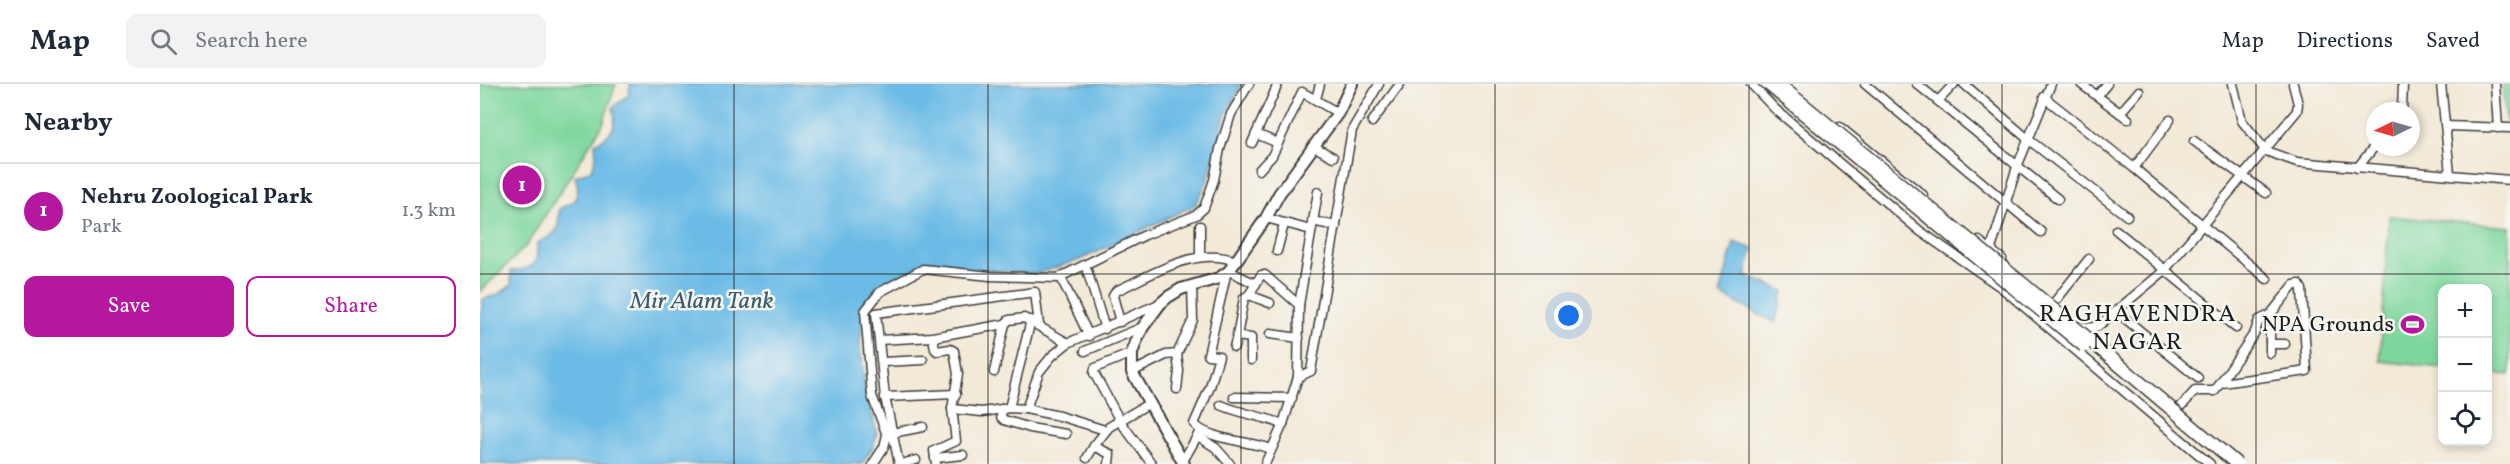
<!DOCTYPE html>
<html lang="en">
<head>
<meta charset="utf-8">
<style>
	:root { --surface:#fff; --page:#f2f2f3; --text:#1f2937; --muted:#747a83; --line:#e0e1e3; --accent:#b5179e }
	body { margin:0; font-family:Vollkorn,serif; background:var(--page); color:var(--text) }
	.controls { position:absolute; right:18px; bottom:18px; display:grid; overflow:hidden; border-radius:12px; box-shadow:0 3px 9px #0003 }
	.controls button { width:54px; height:54px; display:grid; place-items:center; padding:0; border:0; border-bottom:2px solid var(--line); background:var(--surface); color:var(--text); font:30px sans-serif }
	.compass { position:absolute; left:1886px; top:18px; width:54px; height:54px; border-radius:50%; background:var(--surface); box-shadow:0 3px 9px #0003; rotate:265deg }
	.you { position:absolute; left:1089px; top:232px; width:21px; height:21px; margin:-15px; border:4px solid #fff; border-radius:50%; background:#1a73e8; box-shadow:0 0 0 9px #1a73e833 }
	.badge { display:grid; place-items:center; width:39px; height:39px; border-radius:50%; background:var(--accent); color:#fff; font-size:20px; font-weight:700 }
	.pin { position:absolute; translate:-50% -50%; border:3px solid #fff; box-shadow:0 2px 6px #0006 }
	.list { margin:0; padding:0; list-style:none }
	h2 { display:flex; justify-content:space-between; align-items:center; height:78px; margin:0; padding:0 24px; font-size:26px }
	h2 small { font-size:20px; font-weight:400; color:var(--muted) }
	.list li { display:grid; grid-template-columns:39px 1fr auto; gap:18px; align-items:center; box-sizing:border-box; height:96px; padding:0 24px; border-top:2px solid var(--line) }
	.list b { display:block; font-size:22px; white-space:nowrap }
	.list p { margin:0; font-size:20px; white-space:nowrap; color:var(--muted) }
	.list em { font-size:20px; font-style:normal; color:var(--muted) }
	.actions { display:flex; gap:12px; padding:18px 24px }
	.actions a { flex:1; padding:14px 0; border:2px solid var(--accent); border-radius:12px; text-align:center; font-size:21px; color:var(--accent) }
	.actions .main { background:var(--accent); color:#fff }
	.icon { flex:none; width:33px; height:33px; fill:none; stroke:currentColor; stroke-width:2; stroke-linecap:round; stroke-linejoin:round }
	.map { position:relative; flex:none; width:2030px; height:380px; overflow:hidden }
	header { display:flex; align-items:center; gap:36px; box-sizing:border-box; height:84px; padding:0 30px; background:var(--surface); border-bottom:2px solid var(--line) }
	header strong { font-size:28px }
	nav { display:flex; gap:33px; margin-inline-start:auto; font-size:21px }
	.search { width:420px; height:54px; background:var(--page); display:flex; align-items:center; gap:15px; box-sizing:border-box; padding:0 21px; border-radius:12px; color:var(--muted); font-size:22px }
	main { display:flex }
	aside { flex:1; background:var(--surface) }
	.map>svg:first-child { display:block }
	.green { fill:#7ed79d; stroke:#4d7a5c; stroke-width:1.5 }
	.water { fill:#6cbbe6; stroke:#446c81; stroke-width:1.5 }
	.lines { fill:none; stroke-linecap:round; stroke-linejoin:round }
	.minor-casing { stroke:#3c3b38; stroke-width:11 }
	.major-casing { stroke:#3c3b38; stroke-width:14 }
	.minor { stroke:#fff; stroke-width:8 }
	.major { stroke:#fff; stroke-width:10 }
	.highway-bridge-casing { stroke:#3c3b38; stroke-width:15; stroke-linecap:butt }
	.highway-bridge { stroke:#fff; stroke-width:12 }
	.grid { fill:none; stroke:#1c1c1c; stroke-width:1.5; stroke-opacity:0.55 }
	.labels { text-anchor:middle; dominant-baseline:central; stroke-width:5; stroke-linejoin:round; paint-order:stroke }
	.poi-label { font-size:22px; fill:#1c1c1c; stroke:#f6f6f2; text-anchor:end }
	.water-label { font-size:24px; font-style:italic; fill:#3c5c6d; stroke:#f6f6f2 }
	.neighbourhood-label { font-size:24px; letter-spacing:1.5px; fill:#1c1c1c; stroke:#f6f6f2 }
</style>
</head>
<body>
<header>
<strong>Map</strong>
<div class="search"><svg class="icon" aria-label="search" viewBox="0 0 24 24"><circle cx="10" cy="10" r="6"/><path d="M15 15l6 6"/></svg>Search here</div>
<nav><a>Map</a><a>Directions</a><a>Saved</a></nav>
</header>
<main>
<aside>
<h2>Nearby<small></small></h2>
<ul class="list">
<li><span class="badge">1</span><div><b>Nehru Zoological Park</b><p>Park</p></div><em>1.3 km</em></li>
</ul>
<div class="actions"><a class="main">Save</a><a>Share</a></div>
</aside>
<div class="map">
<svg width="2030" height="380" viewBox="0 0 2030 380">
	<rect width="100%" height="100%" fill="#f6f6f2"/>
	<filter id="ink" filterUnits="userSpaceOnUse"><feTurbulence type="fractalNoise" baseFrequency=".0167" numOctaves="2"/><feDisplacementMap in="SourceGraphic" scale="12" xChannelSelector="R" yChannelSelector="G"/><feConvolveMatrix kernelMatrix="1 2 1 2 8 2 1 2 1" color-interpolation-filters="sRGB"/></filter>
	<filter id="wash" filterUnits="userSpaceOnUse"><feTurbulence type="fractalNoise" baseFrequency=".008" numOctaves="4" result="noise"/><feDisplacementMap in="SourceGraphic" scale="24" xChannelSelector="R" yChannelSelector="G"/><feGaussianBlur stdDeviation="1.35" result="paint"/><feColorMatrix in="noise" values="0 0 0 0 0 0 0 0 0 0 0 0 0 0 0 0 0 1.4 0 .05"/><feComposite in="paint" operator="in"/></filter>
	<g filter="url(#wash)">
		<rect width="100%" height="100%" fill="#f3e9d7"/>
		<g class="green">
			<path d="M0,0H136L123,40L46,162L0,208Z"/>
			<path d="M2022,0H2030V37H2026Z"/>
			<path d="M1909,132L2030,143V291L2008,289V204H1962V284L1900,277Z"/>
		</g>
		<g class="water">
			<path d="M150,0H762L745,32L728,96L715,121L602,175L556,190L441,181L396,204L384,220L380,261L385,301L397,350L393,363L382,380H0V233L3,215L17,211L31,202V187C55,185 58,181 57,159C78,150 79,147 79,125L95,117L98,104L95,92L112,86L116,73L115,59C133,51 138,42 133,23L149,11Z"/>
			<path d="M1254,158L1273,165L1266,192L1304,207L1295,239L1240,210Z"/>
		</g>
	</g>
	<g filter="url(#ink)">
		<g class="lines">
			<defs>
				<g id="minor">
					<path d="M1271,0L1295,25L1440,147L1522,204L1730,380"/>
					<path d="M1385,0L1561,148"/>
					<path d="M1437,0L1578,115"/>
					<path d="M1484,0L1549,56L1647,132"/>
					<path d="M1601,0L1648,35"/>
					<path d="M1753,0L1762,37L1786,67L1817,78L2030,96"/>
					<path d="M1961,0L1970,90"/>
					<path d="M2015,0L2018,44"/>
					<path d="M1617,12L1627,0"/>
					<path d="M1564,13L1654,84"/>
					<path d="M836,15L840,0"/>
					<path d="M1458,17L1474,0"/>
					<path d="M1922,27L1923,0"/>
					<path d="M1640,29L1659,7"/>
					<path d="M1690,36L1654,84L1787,195"/>
					<path d="M892,38L920,0"/>
					<path d="M1966,42L2030,44"/>
					<path d="M1360,43L1443,111"/>
					<path d="M776,50L798,59"/>
					<path d="M1714,57L1786,109"/>
					<path d="M772,59L798,0"/>
					<path d="M833,62L853,73"/>
					<path d="M1877,84L1895,62"/>
					<path d="M779,86L792,72L822,8L858,29"/>
					<path d="M786,134L831,146"/>
					<path d="M832,137L856,142"/>
					<path d="M1636,146L1756,244"/>
					<path d="M1499,157L1522,175"/>
					<path d="M797,167L804,140"/>
					<path d="M1510,168L1537,83L1571,0"/>
					<path d="M720,173V142"/>
					<path d="M607,186L625,245"/>
					<path d="M749,187L776,200"/>
					<path d="M746,191L728,271L739,272L730,303L714,340C728,356 771,357 791,365"/>
					<path d="M583,198L609,252"/>
					<path d="M769,211L790,219"/>
					<path d="M1573,220L1609,175"/>
					<path d="M819,221L838,108"/>
					<path d="M1637,228L1718,294"/>
					<path d="M1790,231V257L1792,260H1805"/>
					<path d="M640,238L633,212L636,207C673,190 715,162 756,177"/>
					<path d="M1600,242L1610,244L1618,242L1684,187L1817,27L1818,20L1813,0"/>
					<path d="M790,250L819,254"/>
					<path d="M757,252L764,214L769,211L781,191H785L819,221L818,293"/>
					<path d="M453,253L455,265L457,267L470,265L474,267L478,290L472,325L476,357L454,367L456,380"/>
					<path d="M399,256L453,253L525,240L529,236L544,234L588,259"/>
					<path d="M754,263L757,252L771,254V276"/>
					<path d="M605,267L663,243"/>
					<path d="M652,269L615,284L614,289L640,337L672,380"/>
					<path d="M1790,269V257"/>
					<path d="M697,270L699,287L697,305"/>
					<path d="M403,278L443,276"/>
					<path d="M514,288L525,240"/>
					<path d="M652,288L686,271L697,270L713,236L712,201"/>
					<path d="M405,313L476,310"/>
					<path d="M754,313L812,314"/>
					<path d="M741,321C762,330 781,332 803,340"/>
					<path d="M529,324L551,236"/>
					<path d="M472,325L502,328L529,324L546,325L579,332L625,346"/>
					<path d="M522,325L521,333L524,336L550,344L586,350"/>
					<path d="M546,325L559,288L572,272L588,259L679,220"/>
					<path d="M1698,326L1715,307H1735L1775,248L1779,236L1790,231L1814,201L1819,200L1822,205L1827,287L1742,299"/>
					<path d="M412,349L443,343"/>
					<path d="M718,352L736,364L750,380"/>
					<path d="M455,374L483,371"/>
					<path d="M607,374L614,362"/>
					<path d="M703,377L719,349"/>
					<path d="M393,380L404,363L407,351L392,312L385,227L400,208L443,185L510,192L578,194L665,151L716,131L724,124L734,96L740,65L751,30L769,0"/>
					<path d="M419,380L405,313L396,229L555,208L559,241"/>
					<path d="M421,380L436,376"/>
					<path d="M629,380L630,370L614,362L629,343L668,320"/>
					<path d="M785,380L803,340L818,293L831,287L872,46L899,0"/>
				</g>
				<path id="major" d="M704,380L652,288V269L656,258L663,243L680,220L688,213L701,205L739,194L749,187L786,134L799,110L858,29L872,0"/>
			</defs>
			<use href="#minor" class="minor-casing"/>
			<use href="#major" class="major-casing"/>
			<use href="#minor" class="minor"/>
			<use href="#major" class="major"/>
			<defs>
				<g id="highway-bridge">
					<path d="M1288,0L1604,262"/>
					<path d="M1298,0L1543,200L1757,380"/>
				</g>
			</defs>
			<use href="#highway-bridge" class="highway-bridge-casing"/>
			<use href="#highway-bridge" class="highway-bridge"/>
		</g>
	</g>
	<path class="grid" d="M254,0V380M508,0V380M761,0V380M1015,0V380M1269,0V380M1522,0V380M1776,0V380M0,190H2030"/>
	<defs>
		<symbol id="stadium-bare" viewBox="-9 -9 18 18"><path d="M0-5a6.5 5 0 1 0 0 10a6.5 5 0 1 0 0-10ZM-3.5-1.8h7v3.6h-7Z" fill="#b5179e" stroke="#f6f6f2" stroke-width="2.5" paint-order="stroke"/></symbol>
	</defs>
	<g fill-rule="evenodd">
		<use href="#stadium-bare" x="1916" y="224" width="33" height="33"/>
	</g>
	<g class="labels">
		<g class="poi-label">
			<text x="1914" y="241">NPA Grounds</text>
		</g>
		<g class="water-label">
			<text x="222" y="218">Mir Alam Tank</text>
		</g>
		<g class="neighbourhood-label">
			<text x="1658" y="231">RAGHAVENDRA<tspan x="1658" dy="28">NAGAR</tspan></text>
		</g>
	</g>
</svg>
<div class="controls">
<button>+</button>
<button>−</button>
<button><svg class="icon" aria-label="locate" viewBox="0 0 24 24"><circle cx="12" cy="12" r="6"/><path d="M12 2v4M12 18v4M2 12h4M18 12h4"/></svg></button>
</div>
<svg class="compass" viewBox="-18 -18 36 36"><path d="M0-13l5 13h-10z" fill="#e53935"/><path d="M0 13l5-13h-10z" fill="#747a83"/></svg>
<div class="you"></div>
<div class="pin badge" style="left:42px;top:101px">1</div>
</div>
</main>
</body>
</html>
